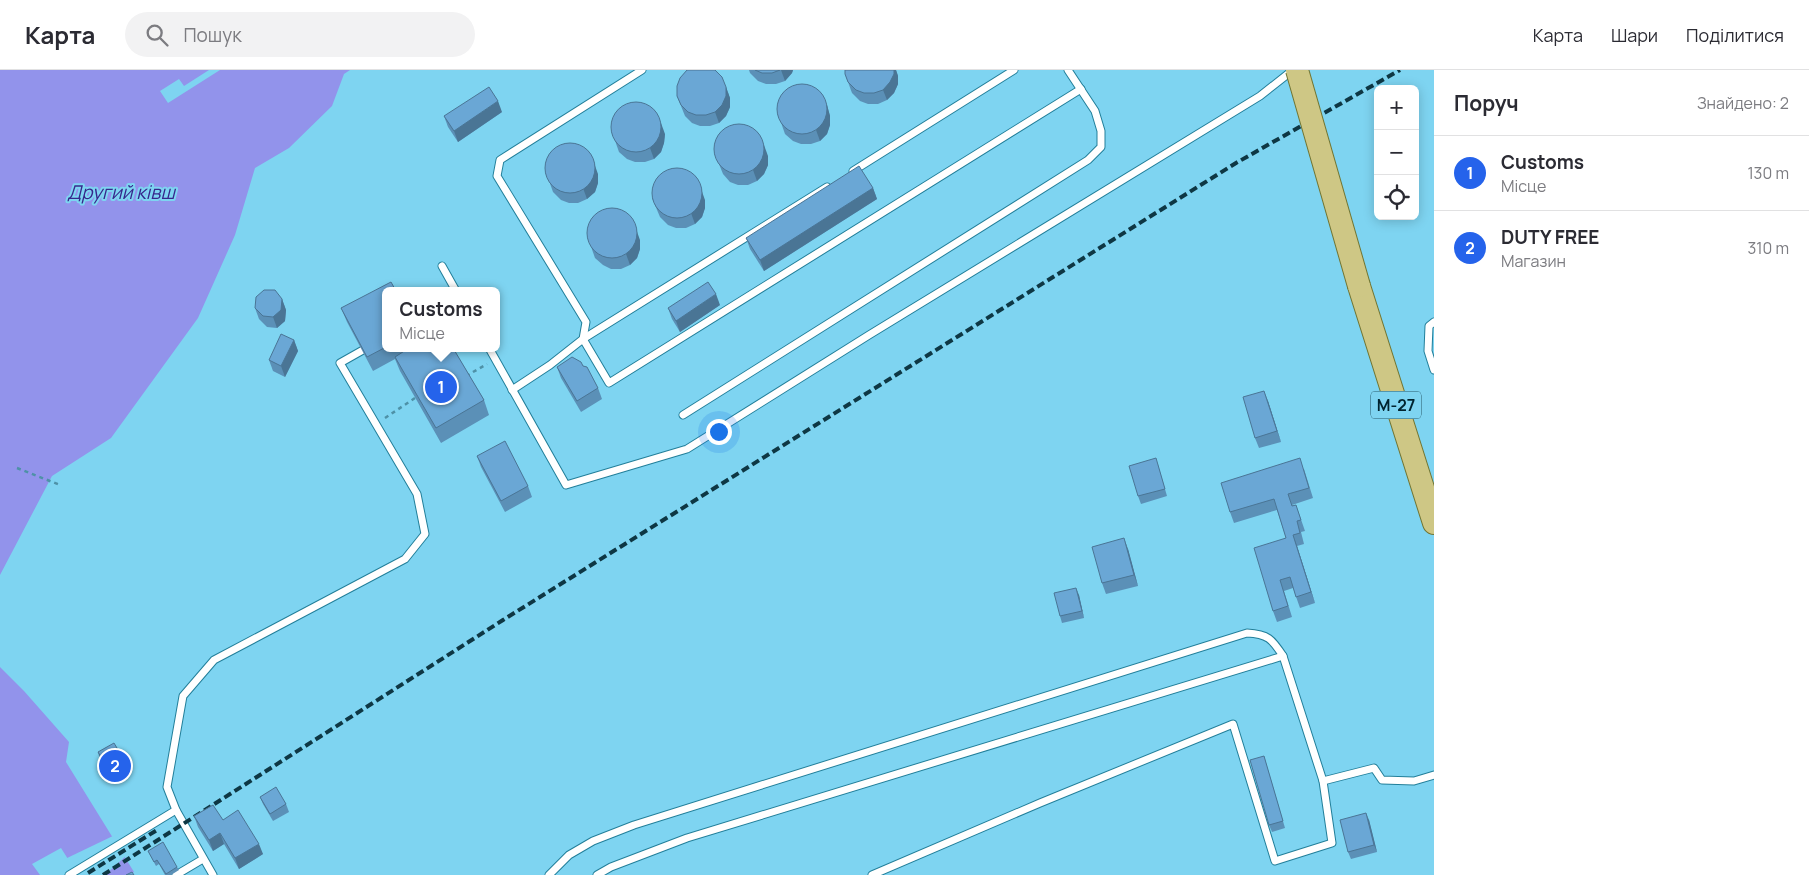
<!DOCTYPE html>
<html lang="uk">
<head>
<meta charset="utf-8">
<style>
	:root { --surface:#fff; --page:#f2f2f3; --text:#2b2b33; --muted:#7c7c81; --line:#e1e1e2; --accent:#2563eb }
	body { margin:0; font-family:Manrope,sans-serif; background:var(--page); color:var(--text) }
	.controls { position:absolute; right:15px; top:15px; display:grid; overflow:hidden; border-radius:8px; box-shadow:0 2px 12px #0003 }
	.controls button { width:45px; height:45px; display:grid; place-items:center; padding:0; border:0; border-bottom:1px solid var(--line); background:var(--surface); color:var(--text); font:25px sans-serif }
	.you { position:absolute; left:718px; top:361px; width:18px; height:18px; margin:-12px; border:4px solid #fff; border-radius:50%; background:#1a73e8; box-shadow:0 0 0 8px #1a73e833 }
	.badge { display:grid; place-items:center; width:32px; height:32px; border-radius:50%; background:var(--accent); color:#fff; font-size:16px; font-weight:700 }
	.pin { position:absolute; translate:-50% -50%; border:2px solid #fff; box-shadow:0 1px 5px #0006 }
	.popup { position:absolute; left:382px; top:217px; width:118px; height:65px; box-sizing:border-box; display:grid; place-content:center; border-radius:8px; background:var(--surface); filter:drop-shadow(0 1px 4px #0005); font-size:16px; white-space:nowrap; color:var(--muted) }
	.popup b { font-size:19px; color:var(--text) }
	.popup::after { content:''; position:absolute; left:50%; top:100%; margin-left:-10px; border:10px solid transparent; border-top-color:var(--surface) }
	.list { margin:0; padding:0; list-style:none }
	h2 { display:flex; justify-content:space-between; align-items:center; height:65px; margin:0; padding:0 20px; font-size:21px }
	h2 small { font-size:16px; font-weight:400; color:var(--muted) }
	.list li { display:grid; grid-template-columns:32px 1fr auto; gap:15px; align-items:center; box-sizing:border-box; height:75px; padding:0 20px; border-top:1px solid var(--line) }
	.list b { display:block; font-size:19px; white-space:nowrap }
	.list p { margin:0; font-size:16px; white-space:nowrap; color:var(--muted) }
	.list em { font-size:16px; font-style:normal; color:var(--muted) }
	.icon { flex:none; width:28px; height:28px; fill:none; stroke:currentColor; stroke-width:2; stroke-linecap:round; stroke-linejoin:round }
	.map { position:relative; flex:none; width:1434px; height:805px; overflow:hidden }
	header { display:flex; align-items:center; gap:30px; box-sizing:border-box; height:70px; padding:0 25px; background:var(--surface); border-bottom:1px solid var(--line) }
	header strong { font-size:24px }
	nav { display:flex; gap:28px; margin-inline-start:auto; font-size:18px }
	.search { width:350px; height:45px; background:var(--page); display:flex; align-items:center; gap:12px; box-sizing:border-box; padding:0 18px; border-radius:28px; color:var(--muted); font-size:19px }
	main { display:flex }
	aside { flex:1; background:var(--surface) }
	.map>svg:first-child { display:block }
	.water { fill:#9293eb }
	.pier { fill:#7ed4f1 }
	.lines { fill:none; stroke-linecap:round; stroke-linejoin:round }
	.service-casing { stroke:#227f9a; stroke-width:9 }
	.primary-casing { stroke:#717532; stroke-width:24 }
	.path { stroke:#4e91a7; stroke-width:2.5; stroke-dasharray:4 4; stroke-linecap:butt }
	.service { stroke:#fff; stroke-width:7 }
	.primary { stroke:#cec785; stroke-width:22 }
	.rail { stroke:#0e3744; stroke-width:4; stroke-dasharray:8 4; stroke-linecap:butt }
	.primary-bridge-casing { stroke:#717532; stroke-width:24; stroke-linecap:butt }
	.primary-bridge { stroke:#cec785; stroke-width:22 }
	.wall { fill:#5b90b7 }
	.shaded-wall { fill:#4a7595 }
	.building { fill:#6aa7d5; stroke:#4a7595 }
	.labels { text-anchor:middle; dominant-baseline:central; stroke-width:4; stroke-linejoin:round; paint-order:stroke }
	.shield { fill:#7ed4f1; stroke:#265969; stroke-width:1 }
	.shield-label { font-size:16px; font-weight:bold; fill:#00242f }
	.water-label { font-size:19px; font-style:italic; fill:#37278c; stroke:#7ed4f1 }
</style>
</head>
<body>
<header>
<strong>Карта</strong>
<div class="search"><svg class="icon" aria-label="search" viewBox="0 0 24 24"><circle cx="10" cy="10" r="6"/><path d="M15 15l6 6"/></svg>Пошук</div>
<nav><a>Карта</a><a>Шари</a><a>Поділитися</a></nav>
</header>
<main>
<div class="map">
<svg width="1434" height="805" viewBox="0 0 1434 805">
	<rect width="100%" height="100%" fill="#7ed4f1"/>
	<g class="water">
		<path d="M0,0H350L344,4L332,36L289,78L255,98L235,165L198,248L111,368L52,406L0,505Z"/>
		<path d="M0,597L24,621L69,672L66,692L134,802L130,805H78L61,778L32,794L40,805H0Z"/>
	</g>
	<g class="pier">
		<path d="M209,0H220L168,33L160,21L179,9L184,16Z"/>
		<path d="M115,765L127,785L105,805H75L65,789Z"/>
	</g>
	<g class="lines">
		<defs>
			<g id="service">
				<path d="M853,101L1014,0"/>
				<path d="M827,117L583,269L609,313L1081,19"/>
				<path d="M442,196L456,221"/>
				<path d="M1434,252L1429,256L1428,281L1434,300"/>
				<path d="M489,278L566,415L687,379L869,265L1260,26L1293,0"/>
				<path d="M512,320L550,295L583,269L586,252L497,106L500,90L642,0"/>
				<path d="M683,345L1088,90L1101,77V61L1095,41L1068,0"/>
				<path d="M1323,711L1374,698L1382,710L1414,711L1434,705"/>
				<path d="M69,805L176,740"/>
				<path d="M176,805L203,789"/>
				<path d="M213,805L176,740L167,717L183,626L214,590L405,489L425,464L417,424L340,293L386,267"/>
				<path d="M549,805L569,785L593,771L634,755L1247,563C1268,564 1272,569 1283,586L1323,711L1332,773L1275,791L1233,654L1040,733L872,805"/>
				<path d="M597,805L611,797L687,768L1283,586"/>
			</g>
			<path id="primary" d="M1359,216L1434,453"/>
		</defs>
		<use href="#service" class="service-casing"/>
		<use href="#primary" class="primary-casing"/>
		<g class="path">
			<path d="M466,306L487,294"/>
			<path d="M385,348L415,328"/>
			<path d="M17,398L60,415"/>
		</g>
		<use href="#service" class="service"/>
		<use href="#primary" class="primary"/>
		<g class="rail">
			<path d="M88,803L157,760"/>
			<path d="M103,805L503,550L1236,93L1400,0"/>
		</g>
		<defs>
			<path id="primary-bridge" d="M1297,0L1359,216"/>
		</defs>
		<use href="#primary-bridge" class="primary-bridge-casing"/>
		<use href="#primary-bridge" class="primary-bridge"/>
	</g>
	<g class="wall">
		<path d="M749,0H793L792,3L785,11L776,14H766L758,11L750,3Z"/>
		<path d="M845,0H896L898,6V14L894,23L887,30L878,34H868L860,31L852,23L845,4Z"/>
		<path d="M726,17L730,28V37L726,46L719,53L710,56H700L692,53L685,46L677,26Z"/>
		<path d="M827,35L830,46V55L827,64L820,71L811,74H801L793,71L785,64L778,44Z"/>
		<path d="M502,42L458,72L448,57L444,46Z"/>
		<path d="M612,62L665,64L664,73L661,82L654,89L645,92H635L627,89L619,82Z"/>
		<path d="M715,84L768,86V95L764,104L757,111L748,115H738L730,112L723,104Z"/>
		<path d="M546,102L598,104V113L595,122L587,129L578,133H569L561,130L553,122Z"/>
		<path d="M873,118L877,129L764,201L750,179L746,168Z"/>
		<path d="M652,128L705,130V138L702,147L695,154L686,158H676L668,155L660,147Z"/>
		<path d="M588,168L640,170V179L637,188L630,195L621,199H611L603,195L595,188Z"/>
		<path d="M386,221V278H453L484,330L489,345L441,373L400,301L395,289L373,301L347,252L341,238Z"/>
		<path d="M282,229L286,240L285,251L277,258L267,257L259,249L255,238Z"/>
		<path d="M720,235L680,262L672,249L668,238Z"/>
		<path d="M294,270L298,281L285,307L273,301L269,290Z"/>
		<path d="M557,297L598,318L602,329L581,342L561,308Z"/>
		<path d="M1268,331L1281,372L1259,378L1255,368Z"/>
		<path d="M477,386L528,416L532,427L505,442L481,397Z"/>
		<path d="M1158,395L1167,426L1141,434L1138,426Z"/>
		<path d="M1304,399L1313,428L1292,435L1293,436L1296,435L1305,461L1301,462L1304,474L1297,476L1315,533L1300,538L1293,518L1284,521L1292,547L1277,552L1273,541L1286,468L1277,440L1234,453L1230,442Z"/>
		<path d="M1128,479L1138,516L1106,524L1102,513Z"/>
		<path d="M1079,525L1084,548L1062,553L1060,546Z"/>
		<path d="M98,682L127,695L129,702L113,712L100,690Z"/>
		<path d="M1264,686L1285,758L1272,762L1269,755Z"/>
		<path d="M260,727L286,734L289,742L273,751L263,734Z"/>
		<path d="M194,746L223,750L263,784L239,799L224,774L213,781L198,757Z"/>
		<path d="M1369,750L1377,782L1351,789L1348,782Z"/>
		<path d="M148,781L177,797L179,800L171,805H165L159,794L156,796Z"/>
	</g>
	<g class="shaded-wall">
		<path d="M781,0H793L792,3L785,11Z"/>
		<path d="M894,0H896L898,6V14L894,23L887,30L883,20Z"/>
		<path d="M726,17L730,28V37L726,46L719,53L715,42Z"/>
		<path d="M498,31L502,42L458,72L454,61Z"/>
		<path d="M827,35L830,46V55L827,64L820,71L816,60Z"/>
		<path d="M661,53L665,64L664,73L661,82L654,89L650,78Z"/>
		<path d="M764,75L768,86V95L764,104L757,111L753,100Z"/>
		<path d="M594,93L598,104V113L595,122L587,129L583,118Z"/>
		<path d="M873,118L877,129L764,201L760,190Z"/>
		<path d="M701,119L705,130V138L702,147L695,154L691,143Z"/>
		<path d="M636,159L640,170V179L637,188L630,195L626,184Z"/>
		<path d="M716,224L720,235L680,262L676,251Z"/>
		<path d="M282,229L286,240L285,251L277,258L273,247Z"/>
		<path d="M294,270L298,281L285,307L281,296Z"/>
		<path d="M1264,321L1268,331L1281,372L1277,361Z"/>
		<path d="M1293,465L1297,476L1315,533L1311,522Z"/>
		<path d="M1124,468L1128,479L1138,516L1134,505Z"/>
		<path d="M1076,518L1079,525L1084,548L1082,541Z"/>
		<path d="M1366,743L1369,750L1377,782L1374,775Z"/>
		<path d="M220,763L224,774L213,781L209,770Z"/>
		<path d="M259,774L263,784L239,799L235,788Z"/>
	</g>
	<g class="building">
		<path d="M687,0H715L722,7L726,17V26L722,35L715,42L706,45H696L688,42L681,35L677,26V16L680,8Z"/>
		<path d="M755,0H780L772,3H762Z"/>
		<path d="M845,0H894V4L890,12L883,20L874,23H864L856,20L848,12L845,4Z"/>
		<circle cx="802" cy="39" r="25"/>
		<path d="M489,17L498,31L454,61L444,46Z"/>
		<circle cx="636" cy="57" r="25"/>
		<circle cx="739" cy="79" r="25"/>
		<circle cx="570" cy="98" r="25"/>
		<path d="M859,96L873,118L760,190L746,168Z"/>
		<circle cx="677" cy="123" r="25"/>
		<circle cx="612" cy="163" r="25"/>
		<path d="M391,212L396,221H386V277L367,287L341,238Z"/>
		<path d="M708,212L716,224L676,251L668,238Z"/>
		<path d="M264,220H275L282,229L281,240L273,247L263,246L255,238L256,227Z"/>
		<path d="M281,264L294,270L281,296L269,290Z"/>
		<path d="M409,278H453L484,330L436,358L395,287Z"/>
		<path d="M572,287L581,292L583,296L587,297L598,318L577,331L557,297Z"/>
		<path d="M1264,321L1277,361L1255,368L1243,327Z"/>
		<path d="M505,371L528,416L501,431L477,386Z"/>
		<path d="M1156,388L1165,419L1138,426L1129,396Z"/>
		<path d="M1300,388L1309,418L1288,424L1292,436L1296,435L1301,450L1297,451L1300,463L1293,465L1311,522L1296,527L1290,507L1280,510L1288,536L1273,541L1254,478L1286,468L1274,429L1230,442L1221,413Z"/>
		<path d="M1124,468L1134,505L1102,513L1092,477Z"/>
		<path d="M1076,518L1082,541L1060,546L1054,523Z"/>
		<path d="M114,673L127,695L111,704L98,682Z"/>
		<path d="M1264,686L1283,751L1269,755L1250,690Z"/>
		<path d="M276,717L286,734L270,744L260,727Z"/>
		<path d="M213,735L223,750L238,740L259,774L235,788L220,763L209,770L194,746Z"/>
		<path d="M1366,743L1374,775L1348,782L1340,750Z"/>
		<path d="M163,772L177,797L166,804L157,790L154,792L148,781Z"/>
		<path d="M132,802L134,805H126Z"/>
	</g>
	<g class="labels">
		<rect class="shield" x="1371" y="321.5" width="50" height="27" rx="4"/>
		<g class="shield-label">
			<text x="1396" y="335">М-27</text>
		</g>
		<g class="water-label">
			<text x="121" y="122">Другий ківш</text>
		</g>
	</g>
</svg>
<div class="controls">
<button>+</button>
<button>−</button>
<button><svg class="icon" aria-label="locate" viewBox="0 0 24 24"><circle cx="12" cy="12" r="6"/><path d="M12 2v4M12 18v4M2 12h4M18 12h4"/></svg></button>
</div>
<div class="you"></div>
<div class="pin badge" style="left:441px;top:317px">1</div>
<div class="popup"><b>Customs</b>Місце</div>
<div class="pin badge" style="left:115px;top:696px">2</div>
</div>
<aside>
<h2>Поруч<small>Знайдено: 2</small></h2>
<ul class="list">
<li><span class="badge">1</span><div><b>Customs</b><p>Місце</p></div><em>130 m</em></li>
<li><span class="badge">2</span><div><b>DUTY FREE</b><p>Магазин</p></div><em>310 m</em></li>
</ul>
</aside>
</main>
</body>
</html>
